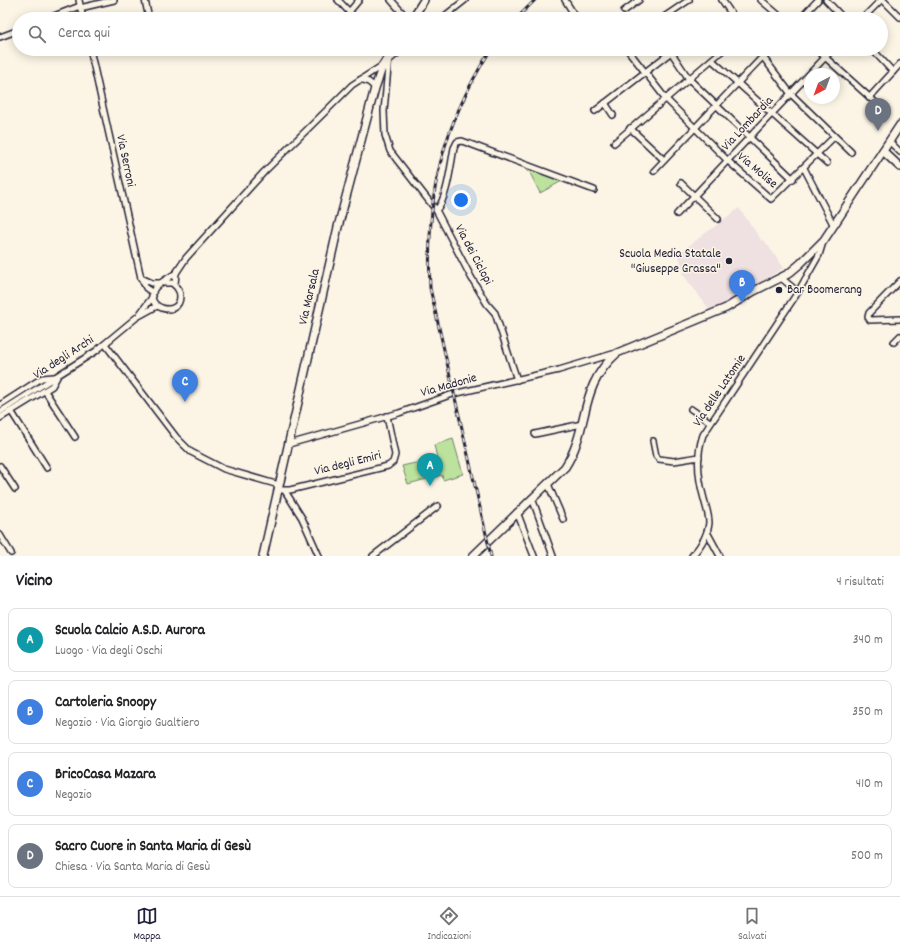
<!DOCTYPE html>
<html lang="it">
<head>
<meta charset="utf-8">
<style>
	:root { --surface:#fff; --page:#f6f6f6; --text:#202124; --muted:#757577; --line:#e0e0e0; --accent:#22223b }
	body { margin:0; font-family:Dekko,sans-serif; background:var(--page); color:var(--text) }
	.compass { position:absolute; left:804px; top:68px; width:36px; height:36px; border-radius:50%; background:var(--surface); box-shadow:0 2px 10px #0003; rotate:221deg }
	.you { position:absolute; left:461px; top:200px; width:14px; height:14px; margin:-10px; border:3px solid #fff; border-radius:50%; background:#1a73e8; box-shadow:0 0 0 6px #1a73e833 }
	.badge { display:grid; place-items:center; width:26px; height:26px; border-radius:50%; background:var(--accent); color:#fff; font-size:13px; font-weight:700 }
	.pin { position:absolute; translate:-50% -33px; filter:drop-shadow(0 1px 2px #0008) }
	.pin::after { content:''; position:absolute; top:21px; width:14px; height:12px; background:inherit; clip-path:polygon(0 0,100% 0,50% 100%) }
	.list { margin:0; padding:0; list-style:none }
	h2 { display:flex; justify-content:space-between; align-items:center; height:52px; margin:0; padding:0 16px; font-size:17px }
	h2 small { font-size:13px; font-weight:400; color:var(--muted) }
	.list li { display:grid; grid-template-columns:26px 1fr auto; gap:12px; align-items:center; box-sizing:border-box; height:64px; margin:0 8px 8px; padding:0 8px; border:1px solid var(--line); border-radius:8px }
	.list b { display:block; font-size:15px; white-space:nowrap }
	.list p { margin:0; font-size:13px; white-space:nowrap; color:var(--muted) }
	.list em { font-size:13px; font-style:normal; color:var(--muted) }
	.icon { flex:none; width:22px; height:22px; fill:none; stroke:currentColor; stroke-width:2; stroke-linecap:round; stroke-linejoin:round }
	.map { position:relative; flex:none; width:900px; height:556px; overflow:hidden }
	.search { position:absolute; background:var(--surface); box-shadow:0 2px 10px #0003; left:12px; right:12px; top:12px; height:44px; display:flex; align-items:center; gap:10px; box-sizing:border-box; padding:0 14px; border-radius:22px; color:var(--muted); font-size:15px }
	.sheet { height:340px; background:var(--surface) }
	nav { display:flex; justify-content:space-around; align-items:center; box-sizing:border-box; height:56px; border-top:1px solid var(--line); background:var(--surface); font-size:11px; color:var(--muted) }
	nav a { display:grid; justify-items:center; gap:2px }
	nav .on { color:var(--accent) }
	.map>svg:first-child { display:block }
	.built { fill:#efe0e1 }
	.green { fill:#bde29d; stroke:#70826c }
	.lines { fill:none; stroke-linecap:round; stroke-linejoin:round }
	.street-casing { stroke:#22223b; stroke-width:8 }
	.secondary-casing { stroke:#22223b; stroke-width:10 }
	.street { stroke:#fcf5e5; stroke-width:5 }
	.secondary { stroke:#fcf5e5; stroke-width:7 }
	.rail-casing { stroke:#22223b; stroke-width:3 }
	.rail { stroke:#fcf5e5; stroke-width:1.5; stroke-dasharray:4.5; stroke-linecap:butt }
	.poi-dot { fill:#22223b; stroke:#fcf5e5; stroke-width:1.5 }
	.labels { text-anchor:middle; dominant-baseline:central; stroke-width:3; stroke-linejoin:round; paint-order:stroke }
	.street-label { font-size:13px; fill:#22223b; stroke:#fcf5e5 }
	.poi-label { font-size:13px; fill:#22223b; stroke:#fcf5e5; text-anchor:end }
</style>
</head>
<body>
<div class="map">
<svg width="900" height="556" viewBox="0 0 900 556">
	<rect width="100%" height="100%" fill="#fcf5e5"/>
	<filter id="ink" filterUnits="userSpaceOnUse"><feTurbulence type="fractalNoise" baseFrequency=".025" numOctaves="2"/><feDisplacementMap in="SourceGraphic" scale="8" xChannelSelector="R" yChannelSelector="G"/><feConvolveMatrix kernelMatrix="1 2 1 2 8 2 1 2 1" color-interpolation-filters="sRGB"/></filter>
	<g filter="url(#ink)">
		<path class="built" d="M739,208L762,241L764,240L784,268L727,302L709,309L682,273L684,272L678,254Z"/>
		<g class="green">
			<path d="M525,168L562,181L540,193L530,173Z"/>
			<path d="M453,439L463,474L443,480L442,475L408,484L402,466L437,458L434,445Z"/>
		</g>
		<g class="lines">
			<defs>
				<g id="street">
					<path d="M79,0L83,19"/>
					<path d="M145,0L149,19"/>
					<path d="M338,0L356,19"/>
					<path d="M391,0L408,19"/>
					<path d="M565,0L575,16"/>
					<path d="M722,0L735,19"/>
					<path d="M761,0L783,19"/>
					<path d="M826,0L844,19"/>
					<path d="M883,0L900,17"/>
					<path d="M80,8L114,0"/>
					<path d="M624,11L639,0"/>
					<path d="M349,12L359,0"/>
					<path d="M46,19L80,6"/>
					<path d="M441,19L465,0"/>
					<path d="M661,19L689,0"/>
					<path d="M800,19L818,0"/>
					<path d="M862,19L881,0"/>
					<path d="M0,37L19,30"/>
					<path d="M90,49L141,278L146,288L153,293"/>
					<path d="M384,49L389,55"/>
					<path d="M627,49L666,99L728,161L771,199L834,137"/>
					<path d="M669,49L689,79L793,179"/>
					<path d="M757,49L791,94L851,152"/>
					<path d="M816,49L886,112"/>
					<path d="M872,49L893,72"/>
					<path d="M389,57L384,111L385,135L390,151L436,210L471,277L487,304L495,313L517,380"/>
					<path d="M712,60L827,163"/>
					<path d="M360,80C367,80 370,82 375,88"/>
					<path d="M869,98L900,64"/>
					<path d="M605,103L613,115"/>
					<path d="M595,111L675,49"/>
					<path d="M630,128L664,160"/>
					<path d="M889,141L900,152"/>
					<path d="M614,143L724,49"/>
					<path d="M804,168L833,224"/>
					<path d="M654,171L770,49"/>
					<path d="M681,183L718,219"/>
					<path d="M436,210C447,201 451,163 454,148L457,142L462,141L594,190"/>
					<path d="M677,214L833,49"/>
					<path d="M780,277L798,292L819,255L823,242"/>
					<path d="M141,278L152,283H160"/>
					<path d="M900,281L869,313L868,317L870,320L900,319"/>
					<path d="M162,283H172C176,286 180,290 180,296C180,320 141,307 155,288C160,282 170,277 176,273"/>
					<path d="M175,285L176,273L186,258L264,172L331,106L352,85L383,65L403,49"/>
					<path d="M139,315L153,296"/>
					<path d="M894,342L900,336"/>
					<path d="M105,344L176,437L191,452L224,469L279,485"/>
					<path d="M45,391L75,437"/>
					<path d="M0,405L42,378L54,377"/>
					<path d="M691,409L710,422"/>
					<path d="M11,411L47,468"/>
					<path d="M0,412L96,351L137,317L157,306"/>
					<path d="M0,418L52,386L57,377"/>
					<path d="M535,434L582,424"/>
					<path d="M653,441L656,456L659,459L674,461L699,457"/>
					<path d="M289,444L399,413L453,394L559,370L616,353"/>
					<path d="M0,466L15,489"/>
					<path d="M548,484L563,519"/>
					<path d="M278,490H290L388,466L393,462L395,455L387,416"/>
					<path d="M285,491L302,518L319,556"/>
					<path d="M532,498L553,556"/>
					<path d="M517,512L534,556"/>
					<path d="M707,532L720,556"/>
					<path d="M0,535L11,553"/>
					<path d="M373,556L438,506"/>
					<path d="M692,556C699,548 708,535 709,523C709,515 706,507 704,499C698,478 696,455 703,435L798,292"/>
				</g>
				<g id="secondary">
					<path d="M412,19L424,0"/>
					<path d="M883,151L900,167"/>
					<path d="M263,556L338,227L375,88L383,65L393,49"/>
					<path d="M473,556L565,467C591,427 577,388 617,353L726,308L754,291L788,274L800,264L824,240L900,125"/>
				</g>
			</defs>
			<use href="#street" class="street-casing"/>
			<use href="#secondary" class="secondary-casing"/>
			<use href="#street" class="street"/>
			<use href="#secondary" class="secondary"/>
			<defs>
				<g id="rail">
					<path d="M516,19L535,0"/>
					<path d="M491,49C441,129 426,194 430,288L491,556"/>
				</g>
			</defs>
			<use href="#rail" class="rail-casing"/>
			<use href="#rail" class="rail"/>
		</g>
	</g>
	<g class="poi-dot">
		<circle cx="729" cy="261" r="4"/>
		<circle cx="779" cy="290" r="4"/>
	</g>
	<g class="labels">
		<g class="street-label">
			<text transform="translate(748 124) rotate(-47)">Via Lombardia</text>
			<text transform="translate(125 161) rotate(78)">Via Serroni</text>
			<text transform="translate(757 171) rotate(40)">Via Molise</text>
			<text transform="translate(473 255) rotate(62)">Via dei Ciclopi</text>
			<text transform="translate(310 297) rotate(-77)">Via Marsala</text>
			<text transform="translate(64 358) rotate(-33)">Via degli Archi</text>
			<text transform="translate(449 386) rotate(-16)">Via Madonie</text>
			<text transform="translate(720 391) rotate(-56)">Via delle Latomie</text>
			<text transform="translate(348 464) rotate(-14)">Via degli Emiri</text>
		</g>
		<g class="poi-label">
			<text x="721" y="254">Scuola Media Statale<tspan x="721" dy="15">"Giuseppe Grassa"</tspan></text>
			<text x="787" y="290" text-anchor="start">Bar Boomerang</text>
		</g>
	</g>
</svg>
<svg class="compass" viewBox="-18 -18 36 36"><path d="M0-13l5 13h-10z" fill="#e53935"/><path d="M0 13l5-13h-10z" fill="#757577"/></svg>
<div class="you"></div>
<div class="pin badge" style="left:430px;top:486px;background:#0f9aa8">A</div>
<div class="pin badge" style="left:742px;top:303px;background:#3f7fe0">B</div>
<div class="pin badge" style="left:185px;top:402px;background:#3f7fe0">C</div>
<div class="pin badge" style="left:878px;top:131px;background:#6b7280">D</div>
<div class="search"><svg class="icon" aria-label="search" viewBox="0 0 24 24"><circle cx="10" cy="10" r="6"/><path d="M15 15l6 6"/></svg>Cerca qui</div>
</div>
<section class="sheet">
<h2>Vicino<small>4 risultati</small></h2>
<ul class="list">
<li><span class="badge" style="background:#0f9aa8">A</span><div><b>Scuola Calcio A.S.D. Aurora</b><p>Luogo · Via degli Oschi</p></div><em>340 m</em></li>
<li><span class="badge" style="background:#3f7fe0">B</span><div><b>Cartoleria Snoopy</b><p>Negozio · Via Giorgio Gualtiero</p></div><em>350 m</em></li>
<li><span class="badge" style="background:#3f7fe0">C</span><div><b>BricoCasa Mazara</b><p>Negozio</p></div><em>410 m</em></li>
<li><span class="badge" style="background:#6b7280">D</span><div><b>Sacro Cuore in Santa Maria di Gesù</b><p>Chiesa · Via Santa Maria di Gesù</p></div><em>500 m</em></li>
</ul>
</section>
<nav>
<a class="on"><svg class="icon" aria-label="map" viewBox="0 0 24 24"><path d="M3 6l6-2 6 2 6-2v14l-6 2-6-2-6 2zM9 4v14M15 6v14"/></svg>Mappa</a>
<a><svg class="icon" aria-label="directions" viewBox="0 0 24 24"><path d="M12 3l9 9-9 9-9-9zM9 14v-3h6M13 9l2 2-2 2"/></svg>Indicazioni</a>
<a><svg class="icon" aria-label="saved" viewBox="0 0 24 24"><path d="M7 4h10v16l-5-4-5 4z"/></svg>Salvati</a>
</nav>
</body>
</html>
